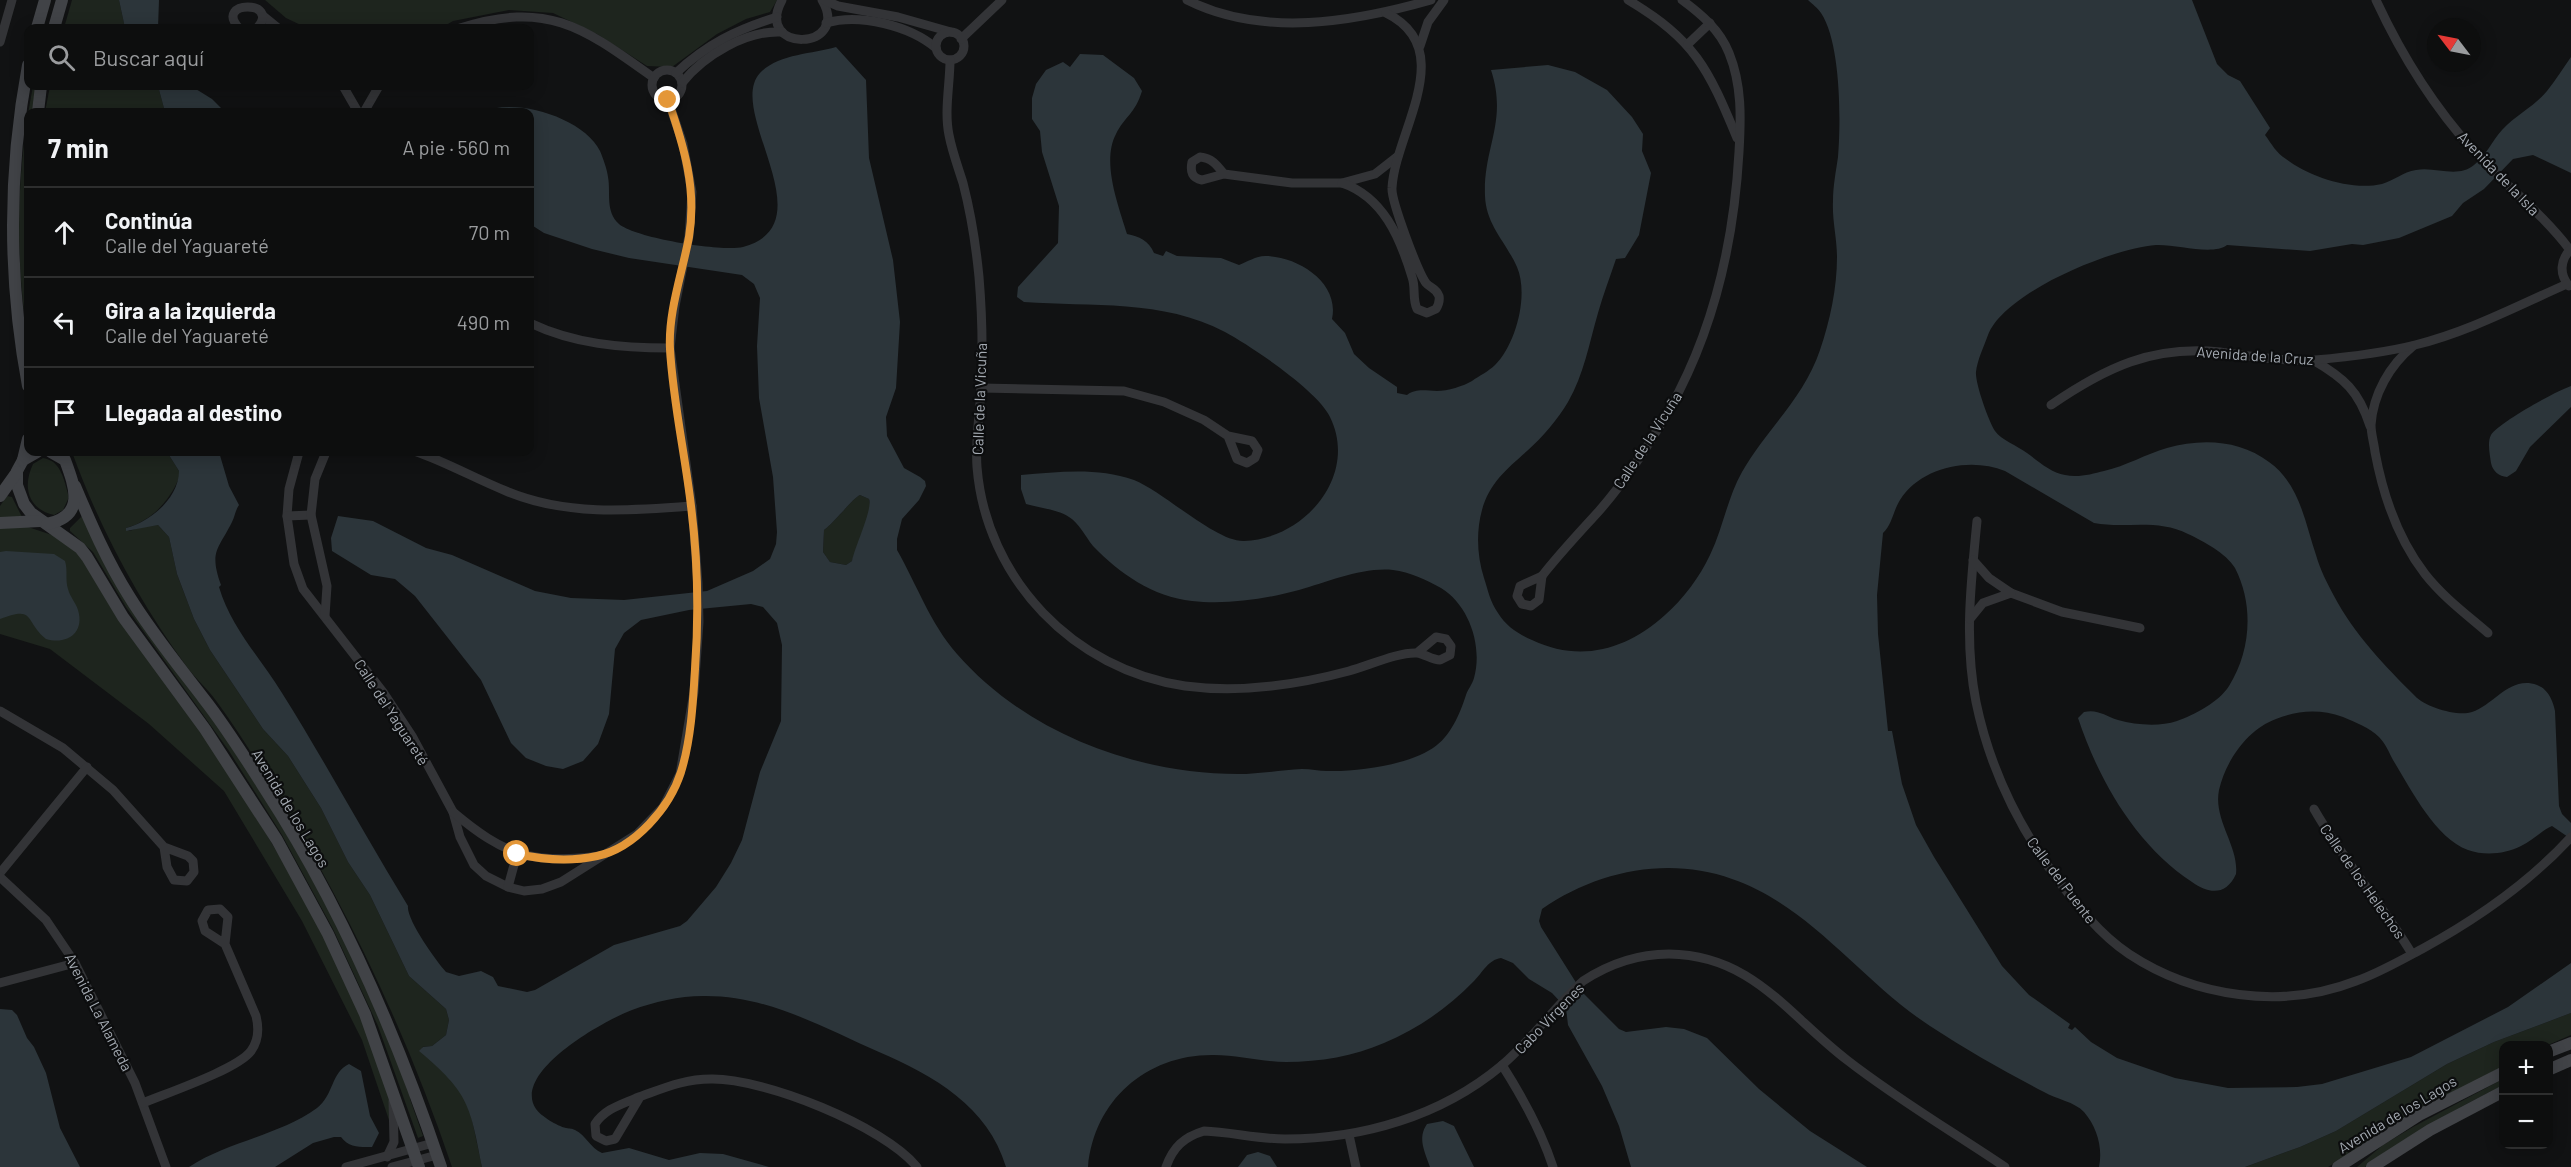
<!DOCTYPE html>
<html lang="es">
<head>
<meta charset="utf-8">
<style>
	:root { --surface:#0d0e0e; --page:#1b1c1c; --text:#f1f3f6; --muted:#9a9c9e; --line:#2d2e2e }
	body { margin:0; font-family:Barlow,sans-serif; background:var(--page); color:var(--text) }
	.controls { position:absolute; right:18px; bottom:18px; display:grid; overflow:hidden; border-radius:12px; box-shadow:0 3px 15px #0003 }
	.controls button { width:54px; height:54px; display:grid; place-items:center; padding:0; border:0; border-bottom:2px solid var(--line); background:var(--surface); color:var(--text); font:30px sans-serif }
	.compass { position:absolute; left:2427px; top:18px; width:54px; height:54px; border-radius:50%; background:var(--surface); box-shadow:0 3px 15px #0003; rotate:302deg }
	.stop { position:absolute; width:18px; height:18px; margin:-14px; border:4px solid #e49738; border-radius:50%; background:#fff }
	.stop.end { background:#e49738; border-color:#fff; box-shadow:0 2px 6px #0008 }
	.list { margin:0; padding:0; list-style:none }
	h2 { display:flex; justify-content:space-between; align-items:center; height:78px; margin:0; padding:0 24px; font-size:26px }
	h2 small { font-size:20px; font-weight:400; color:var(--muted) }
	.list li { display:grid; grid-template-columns:39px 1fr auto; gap:18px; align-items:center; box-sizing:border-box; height:90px; padding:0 24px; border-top:2px solid var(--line) }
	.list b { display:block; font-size:22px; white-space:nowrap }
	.list p { margin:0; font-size:20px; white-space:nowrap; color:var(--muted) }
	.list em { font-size:20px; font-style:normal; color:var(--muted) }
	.icon { flex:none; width:33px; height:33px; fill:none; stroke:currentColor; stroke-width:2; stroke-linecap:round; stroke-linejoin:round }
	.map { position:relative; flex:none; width:2571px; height:1167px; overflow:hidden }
	.search { position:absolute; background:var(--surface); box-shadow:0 3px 15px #0003; left:24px; top:24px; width:510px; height:66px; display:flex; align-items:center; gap:15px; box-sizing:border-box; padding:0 21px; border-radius:12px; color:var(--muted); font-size:22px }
	.panel { position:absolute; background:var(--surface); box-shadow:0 3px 15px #0003; left:24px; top:108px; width:510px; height:348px; border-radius:12px }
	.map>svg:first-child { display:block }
	.green { fill:#1e251e }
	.water { fill:#2c353a; fill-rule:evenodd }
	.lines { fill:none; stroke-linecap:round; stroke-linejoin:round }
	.street { stroke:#333437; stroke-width:9 }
	.secondary { stroke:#414347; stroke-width:12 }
	.route { stroke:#e49738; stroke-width:8 }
	.labels { text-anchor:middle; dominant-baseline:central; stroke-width:4.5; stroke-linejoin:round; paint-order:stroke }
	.street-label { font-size:15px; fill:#a4aab2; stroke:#0c0d0e }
</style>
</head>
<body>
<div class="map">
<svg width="2571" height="1167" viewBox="0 0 2571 1167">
	<rect width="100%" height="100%" fill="#111213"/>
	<g class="green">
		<path d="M72,0H119L125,28H64Z"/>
		<path d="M265,0H777L770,12L746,19L717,34L672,67L647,66L597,34L553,13L509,10L453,21L441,28H307L286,18Z"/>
		<path d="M33,86H39L35,112H28L26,209L28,338C14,256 17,167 33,86Z"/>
		<path d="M50,86H158L165,112H45Z"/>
		<path d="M72,452H167L179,471V478C169,502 151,521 126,528L129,531L145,526L158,525L169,537L177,574L194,619L210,650L263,729L288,756L321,808L348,862L370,895L409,976L446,1009L449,1020L446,1035L432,1046L422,1047L454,1083L469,1105L482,1167H452C405,1028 341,894 262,770C248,747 233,724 217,702C208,689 196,679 187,667C138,600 100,529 72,452Z"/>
		<path d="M43,458C62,461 64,481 69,497L63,510L54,515C28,509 22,487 33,464Z"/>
		<path d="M860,495L869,499L871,509L852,561L846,565L830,562L823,552L824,530C834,523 853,498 860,495Z"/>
		<path d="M7,496L12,497L22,517L0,518V506Z"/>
		<path d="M82,516L259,785L339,927L410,1087V1099L423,1136L418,1138L378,1026L333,929L282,835L229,751L126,607L93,552L70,531V528Z"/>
		<path d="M22,525L61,538L80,556C176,696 278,833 348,988C364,1022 381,1057 389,1094C392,1104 390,1115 391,1126L362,1040L302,921L224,791L149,724L50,649L0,634V528Z"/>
		<path d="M2571,1013V1035L2548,1045L2504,1046L2503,1066L2328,1167H2245L2300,1147L2336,1131L2447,1064L2494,1042Z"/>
		<path d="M2503,1079V1085L2459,1108L2365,1167H2357L2383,1145L2413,1127Z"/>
	</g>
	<g class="water">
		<path d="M119,0H159L158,28H125Z"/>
		<path d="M1808,0H2192L2217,64L2228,75L2240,81L2270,128L2265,135C2271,143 2277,154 2286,159C2310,177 2351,191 2382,184C2393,181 2403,172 2416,170C2435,166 2457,179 2474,165C2486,156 2492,141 2502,130C2516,115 2535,106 2547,91C2556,80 2563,68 2571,57V173L2533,155L2513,159L2484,189L2463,203L2452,216L2399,238L2363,245L2352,244L2310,251L2227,245C2213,256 2176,244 2156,245C2113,248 2004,292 1988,335C1984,346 1977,361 1976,372C1975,383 1989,422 1995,431C2001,440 2018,446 2027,453C2038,461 2051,473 2065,475C2078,478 2092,474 2104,471C2126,466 2146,454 2167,448C2202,438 2240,440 2269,462C2300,484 2305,523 2316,555C2320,569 2327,583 2334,596C2354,634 2385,666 2415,696C2425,707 2458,717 2472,712C2494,705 2510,675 2537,685C2548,689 2553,701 2555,711L2559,806L2562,814L2571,823V839L2552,826C2541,831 2532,841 2521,846C2505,854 2485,856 2468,850C2435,838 2411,789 2393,760C2389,752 2385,743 2379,737C2370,728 2355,722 2343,717C2320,709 2299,710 2276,719C2248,729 2226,760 2219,790C2213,820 2239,846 2236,874C2226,896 2209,894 2192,882C2136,845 2099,781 2078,718L2084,712C2098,709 2105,716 2118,720C2136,725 2159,727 2177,721C2194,715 2219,702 2229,686C2251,651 2254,605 2235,568C2226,553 2203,541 2188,534C2157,518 2125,529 2094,523L2005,471C1970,457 1921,467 1900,500C1893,511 1892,525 1883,533L1877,595L1878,634L1888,731H1892L1902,784L1916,825L1934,857L2002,966L2029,995L2070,1024L2068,1028L2072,1030L2075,1027L2091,1042L2117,1058L2175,1078L2228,1088L2297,1087L2322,1084L2411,1057L2508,1007L2571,963V1013L2494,1042L2447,1064L2336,1131L2300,1147L2245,1167H2099C2103,1148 2097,1127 2084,1112C2075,1102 2056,1099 2044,1092C2005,1072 1967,1050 1930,1026C1861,981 1811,906 1732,879C1668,856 1597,871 1542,909L1539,921L1541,927L1582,992L1619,1029L1626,1032L1666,1027L1684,1029L1707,1038L1759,1089L1810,1131L1867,1167H1631L1619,1126L1602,1086L1568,1025L1566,1008L1552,993L1529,979L1513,963L1501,958C1488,960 1483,972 1474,981C1449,1007 1418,1029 1384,1043C1354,1056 1320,1062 1286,1062C1262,1062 1238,1055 1214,1055C1147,1054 1094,1100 1088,1167H1006C988,1106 934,1076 879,1052C822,1027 767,995 703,996C679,996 654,1002 632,1010C605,1020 511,1072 536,1109C541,1116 557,1126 566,1128C571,1129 571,1128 575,1130C586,1135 590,1148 602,1153L629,1148L669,1160L700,1153L723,1154L769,1167H482C470,1105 469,1093 419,1051L423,1047L432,1046L446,1035L449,1020L446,1009L409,976L370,895L348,862L321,808L288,756L263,729L210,650L194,619L177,574L169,537L158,525L126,531V528C150,522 179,498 179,471L167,452H219L229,486L239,505C235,511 235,516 232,522C218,550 209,551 221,585L219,587C231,628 260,657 282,693C326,763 365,836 408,906C406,919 436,961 446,972L459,976L481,971L493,977L498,986L527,992L535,990L614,945L680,926L687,921L716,887L731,863L742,840L760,772L781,721L782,645L777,623L763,607L751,604L689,610L641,620L624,633L615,649L609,714L598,744L583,761L563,769L546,766L526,758L511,743L481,680L415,596L395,579L371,575L332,551L331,538L338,516L373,521L426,548L452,555L535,591L571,598L624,600L707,591L753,571L770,559L776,544L777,532L773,477L759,398L757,346L760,298L754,284L742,275L629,258L592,249L544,233L530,224V112H483C515,97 584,118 600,151C603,158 607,169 608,177C611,193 605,211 619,224C635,238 722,252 743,247C828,224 725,111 760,73C778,54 812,54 836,47L866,80L869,158L893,260L900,322L896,388L886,417L887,436L904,468L920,477L925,481L926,486L919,500L902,519L897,539V550C917,585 930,623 957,654C1026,733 1136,774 1238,774C1259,774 1281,770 1302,769C1311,769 1319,771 1327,771C1358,772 1407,765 1433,748C1450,737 1460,714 1466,695C1468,689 1472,685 1474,678C1483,646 1469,605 1441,588C1426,580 1410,572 1393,570C1362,567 1328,582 1299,590C1266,599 1226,605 1192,601C1153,597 1119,573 1093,546C1085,536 1079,523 1069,517C1057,509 1039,508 1026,504L1021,489V475C1059,472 1097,467 1134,480C1164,492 1216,542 1244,541C1304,539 1359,476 1330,417C1318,391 1251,346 1225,332C1163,299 1091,307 1024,302L1017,297L1018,287L1058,243L1059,206L1042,152L1040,131L1032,119V98L1036,84L1046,70L1063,62L1070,67L1080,54L1103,55L1134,78L1142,91C1135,114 1125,116 1116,134C1101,162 1119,207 1127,234C1139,236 1149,241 1154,253L1163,256L1166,251L1177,256L1221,258L1239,265C1247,262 1256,256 1265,256C1297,256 1340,282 1332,319L1345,333L1354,354L1369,368L1397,387V393L1407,395C1417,388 1425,391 1437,391C1447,391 1464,386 1472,381C1479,376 1489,371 1495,365C1516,344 1529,295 1517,267C1506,242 1486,225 1485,196C1483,147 1508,122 1491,70L1548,65L1575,72L1607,90L1632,117L1643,134L1642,151L1651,173L1639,235L1625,258L1616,259C1610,277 1603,295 1598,313C1589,344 1584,374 1568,402C1558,419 1542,438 1527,451C1508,468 1489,483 1482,510C1476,532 1477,556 1484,578C1488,590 1490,602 1498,613C1506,626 1518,634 1532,640C1580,663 1626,650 1665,615C1684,598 1699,578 1710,555C1723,528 1727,499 1742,472C1766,430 1804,398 1820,350C1830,321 1837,288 1837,257C1837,238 1832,220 1833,201C1833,186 1836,171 1838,157C1841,121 1841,43 1821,13C1818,8 1812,4 1808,0ZM860,495L869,499C873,509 855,546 852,561L846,565L830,562L823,552L824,530C834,523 853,498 860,495Z"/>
		<path d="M158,86H191L212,99L225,112H165Z"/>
		<path d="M2571,386V407L2530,447L2516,471L2507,477C2499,476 2493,472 2491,463C2490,455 2487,442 2491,435C2498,423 2556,391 2571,386Z"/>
		<path d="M6,551L54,554L65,561C68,570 65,580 68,589C70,597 76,603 78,610C85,633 67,645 46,639C24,621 36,605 0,619V552Z"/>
		<path d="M0,1009L12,1010L17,1015L27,1038L34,1047L46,1073L60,1128L80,1167H0Z"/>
		<path d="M349,1064L361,1071L370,1116L379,1133L372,1147C360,1147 349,1148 341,1137H334L313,1143L275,1167H189C228,1141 278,1136 317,1108C334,1095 331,1072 349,1064Z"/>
		<path d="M1443,1121L1454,1126L1474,1167H1430C1425,1152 1417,1138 1427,1124Z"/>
		<path d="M1258,1152L1270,1156L1277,1167H1238L1247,1155Z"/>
	</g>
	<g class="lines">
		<g class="street">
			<path d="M782,0C753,54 852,51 822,0"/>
			<path d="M824,0L838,6L898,17L951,32"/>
			<path d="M1187,0C1263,38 1354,22 1431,0"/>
			<path d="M1628,0C1695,40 1708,68 1737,138"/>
			<path d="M2376,0C2401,54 2434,107 2474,151C2505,185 2542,213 2570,250"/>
			<path d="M262,15L278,28"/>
			<path d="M826,23C860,13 910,26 936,48"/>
			<path d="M239,28C213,0 282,0 257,28"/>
			<path d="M460,28C549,0 584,28 654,78"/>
			<circle cx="950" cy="46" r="14"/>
			<path d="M961,39L1002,0"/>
			<path d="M0,42L12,0"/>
			<path d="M1688,44L1710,23"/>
			<path d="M1420,46L1428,22L1444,0"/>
			<path d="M950,60C950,84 944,111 949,135C952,151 958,167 963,183C971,214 976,246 979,277C982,313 983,351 981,387C980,414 975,440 977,467C986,579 1074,670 1185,686C1238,693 1297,685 1349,671C1368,666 1398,652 1417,653C1425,654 1432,660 1440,660L1450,655L1451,646L1446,639L1436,637L1417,653"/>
			<circle cx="667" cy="85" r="15"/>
			<path d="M676,73C707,44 736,30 777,17"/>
			<path d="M682,83C704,55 747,30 782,32"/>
			<path d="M343,86L358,112"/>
			<path d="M364,112L379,86"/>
			<path d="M1224,174C1217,165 1212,158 1200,157L1192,162C1190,172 1192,178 1202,180L1224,174L1292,183H1342L1375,174L1398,156"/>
			<path d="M1342,183C1383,197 1400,237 1412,277C1416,288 1412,298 1417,309L1427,313L1436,309C1439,304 1440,301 1439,296C1436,288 1430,288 1426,283C1418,272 1391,201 1392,188C1395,132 1460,49 1386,13"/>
			<path d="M2569,286C2559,274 2560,260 2571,249"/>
			<path d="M530,323C574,344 621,348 670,348"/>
			<path d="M2413,346C2390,365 2373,394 2371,425C2371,434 2374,443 2375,452C2383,495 2398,539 2425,574C2443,597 2466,614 2488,633"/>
			<path d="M2313,360C2344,378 2359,391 2370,426"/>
			<path d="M981,388L1124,391L1164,402L1204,420L1228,436L1252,441L1258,450L1255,458L1247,463L1237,459L1228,436"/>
			<path d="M2051,405C2105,368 2152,345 2220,352C2251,356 2285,362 2315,360C2348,357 2383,353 2415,345C2468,332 2517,306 2567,284"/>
			<path d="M299,452L289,489L287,516L294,564L303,589L383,692L412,736L453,812L460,837L474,865L486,876L508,887L524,891L542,889L561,882L637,834L663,807L680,774L694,692L699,622L698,583L692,506L670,348L675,306L689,236L692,192L683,144L668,100"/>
			<path d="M417,452C448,463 476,479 506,491C566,516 628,511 692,506"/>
			<path d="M287,516L311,515"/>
			<path d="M1977,521C1971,582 1964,641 1976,702C1989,765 2017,824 2055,876C2076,904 2099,934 2129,954C2194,997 2282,1010 2356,981C2379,973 2401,960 2422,949C2477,919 2529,883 2571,837"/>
			<path d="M1542,576C1560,553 1580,532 1599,511C1626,480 1649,445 1669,410C1713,332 1734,241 1739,152C1741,118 1742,85 1729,53C1720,30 1701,14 1682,0"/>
			<path d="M1542,576L1539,600L1531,606L1522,604L1517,596L1520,586Z"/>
			<path d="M2011,593L2062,612L2140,628"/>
			<path d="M325,616L327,586L311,515L315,479L326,452"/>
			<path d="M1970,619L1983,603L2011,593L1989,578L1973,560"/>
			<path d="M0,711L63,748L113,790L164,847L167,867L174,880L187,881L194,872L193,861L188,856L164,847"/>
			<path d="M2314,809C2343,860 2382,904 2412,954"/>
			<path d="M453,812C504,855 532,865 599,856"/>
			<path d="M0,873L87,767"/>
			<path d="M0,877L46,920L75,963L135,1083L166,1167"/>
			<path d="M508,887L517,854"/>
			<path d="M0,983L75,963"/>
			<path d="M1502,1065C1523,1098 1541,1130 1553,1167"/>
			<path d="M640,1097L615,1139L606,1141L596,1136L595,1124C605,1109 620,1105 636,1098C662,1089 683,1079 711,1079C764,1078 884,1126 917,1167"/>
			<path d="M143,1103C167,1093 238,1069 251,1051C259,1040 259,1028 256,1016L225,944L228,917L220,909L208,910L202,921L205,931L225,944"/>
			<path d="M1349,1135L1356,1167"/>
			<path d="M387,1157L394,1142L393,1101"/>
			<path d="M346,1167L433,1143"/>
			<path d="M392,1167L437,1155"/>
			<path d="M1166,1167C1173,1147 1184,1137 1204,1131C1231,1132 1258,1139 1285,1139C1362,1139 1441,1116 1501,1066C1531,1041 1554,1007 1583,981C1609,964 1638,954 1669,954C1752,955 1787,1014 1847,1060C1897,1099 1953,1132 2005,1167"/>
		</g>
		<g class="secondary">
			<path d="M37,28L45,0"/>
			<path d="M54,28L62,0"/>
			<path d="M28,65C8,172 8,279 28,386"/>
			<path d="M38,112L41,86"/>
			<path d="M37,452L23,460L17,471V485L24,504L31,513L80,548L87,557L123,617L205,729L277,840L328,934L365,1014L419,1167"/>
			<path d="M23,460L28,439"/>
			<path d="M75,486C91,524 107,561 129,596C151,632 178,665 204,699C226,727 246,759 265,789C341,906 397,1036 441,1167"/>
			<path d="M0,496L17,472"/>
			<path d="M0,523L40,521"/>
			<path d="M47,524C86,516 75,487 65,460L51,452"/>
			<path d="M2548,1052L2571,1043"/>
			<path d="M2548,1070L2571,1060"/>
			<path d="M2338,1167L2419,1115L2504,1072"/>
			<path d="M2372,1167L2430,1130L2504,1091"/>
		</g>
	</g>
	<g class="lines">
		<path class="route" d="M517,854C544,860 570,862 597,856C635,848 670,807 681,772C691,740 693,703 695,669C699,614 698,561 691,506C685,454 673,402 670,349C668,312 682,274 689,237C697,189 684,146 668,100"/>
	</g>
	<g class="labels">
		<g class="street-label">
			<text transform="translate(2499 173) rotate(46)">Avenida de la Isla</text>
			<text transform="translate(2255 355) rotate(4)">Avenida de la Cruz</text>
			<text transform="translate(979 399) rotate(-88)">Calle de la Vicuña</text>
			<text transform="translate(1647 440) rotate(-57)">Calle de la Vicuña</text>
			<text transform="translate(392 712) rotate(57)">Calle del Yaguareté</text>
			<text transform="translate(291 808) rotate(59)">Avenida de los Lagos</text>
			<text transform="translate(2062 880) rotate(53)">Calle del Puente</text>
			<text transform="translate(2363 881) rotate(55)">Calle de los Helechos</text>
			<text transform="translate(99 1012) rotate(63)">Avenida La Alameda</text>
			<text transform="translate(1549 1018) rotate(-46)">Cabo Vírgenes</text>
			<text transform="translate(2397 1114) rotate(-31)">Avenida de los Lagos</text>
		</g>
	</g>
</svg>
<div class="controls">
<button>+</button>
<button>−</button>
</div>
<svg class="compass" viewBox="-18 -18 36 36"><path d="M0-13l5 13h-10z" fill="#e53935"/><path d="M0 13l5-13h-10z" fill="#9a9c9e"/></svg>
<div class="stop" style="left:517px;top:854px"></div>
<div class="stop end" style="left:668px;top:100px"></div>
<div class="search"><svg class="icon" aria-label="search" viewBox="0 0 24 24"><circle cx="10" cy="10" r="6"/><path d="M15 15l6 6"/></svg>Buscar aquí</div>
<section class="panel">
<h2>7 min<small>A pie · 560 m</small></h2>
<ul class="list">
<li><svg class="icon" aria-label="ahead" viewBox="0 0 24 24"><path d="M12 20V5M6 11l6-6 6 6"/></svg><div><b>Continúa</b><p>Calle del Yaguareté</p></div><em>70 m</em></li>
<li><svg class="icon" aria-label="left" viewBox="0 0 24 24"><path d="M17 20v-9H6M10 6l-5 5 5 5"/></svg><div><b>Gira a la izquierda</b><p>Calle del Yaguareté</p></div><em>490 m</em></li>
<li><svg class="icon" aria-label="arrive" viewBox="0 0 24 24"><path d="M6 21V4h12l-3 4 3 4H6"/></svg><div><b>Llegada al destino</b></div></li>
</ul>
</section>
</div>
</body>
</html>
